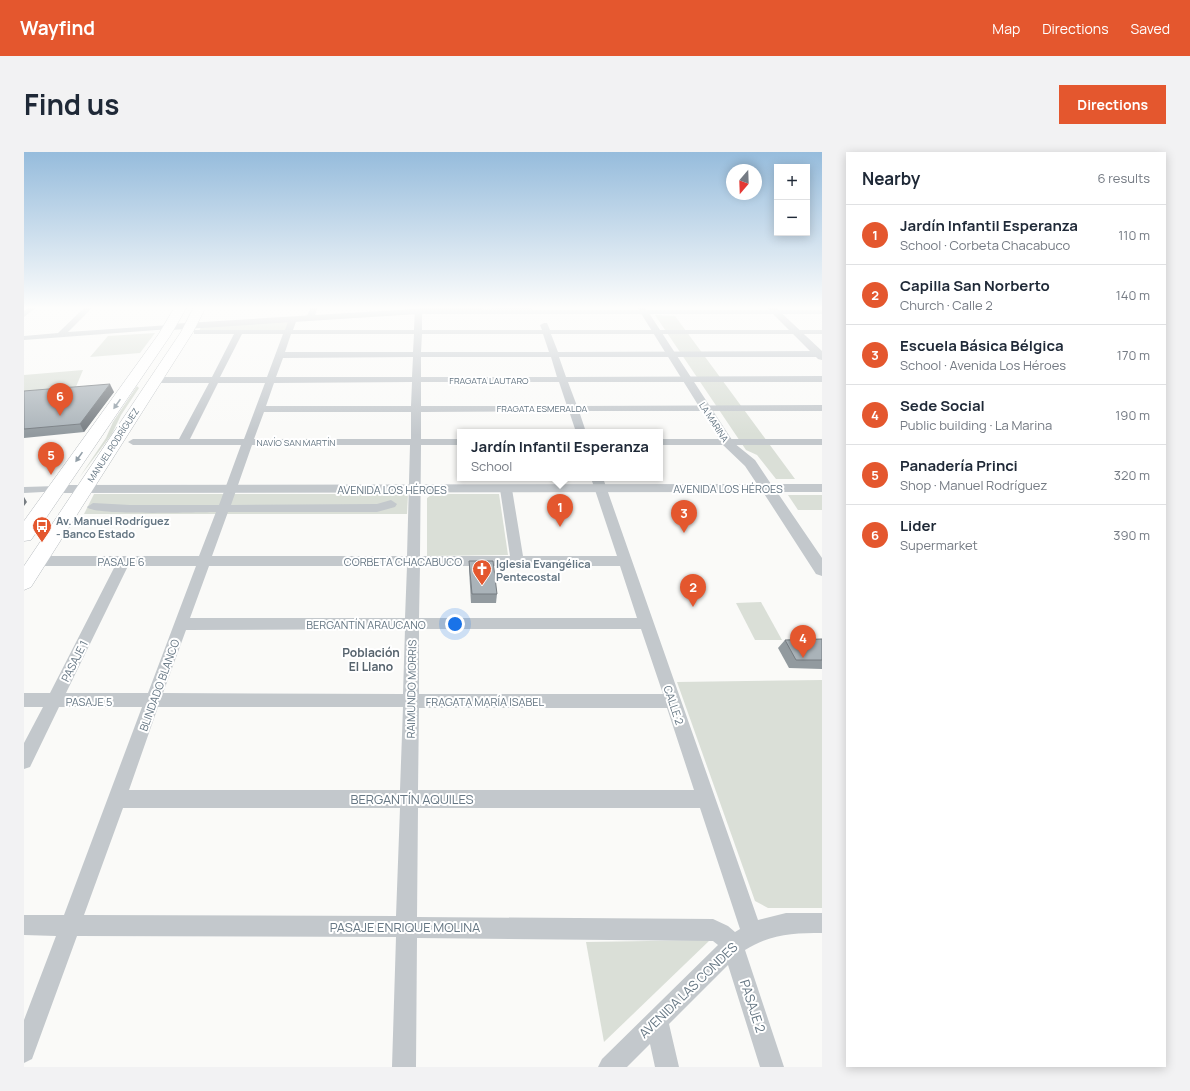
<!DOCTYPE html>
<html lang="en">
<head>
<meta charset="utf-8">
<style>
	:root { --surface:#fff; --page:#f2f2f3; --text:#1f2937; --muted:#747a83; --line:#e0e1e3; --accent:#e4572e }
	body { margin:0; font-family:Manrope,sans-serif; background:var(--page); color:var(--text) }
	.controls { position:absolute; right:12px; top:12px; display:grid; overflow:hidden; border-radius:0px; box-shadow:0 2px 10px #0003 }
	.controls button { width:36px; height:36px; display:grid; place-items:center; padding:0; border:0; border-bottom:1px solid var(--line); background:var(--surface); color:var(--text); font:20px sans-serif }
	.compass { position:absolute; left:702px; top:12px; width:36px; height:36px; border-radius:50%; background:var(--surface); box-shadow:0 2px 10px #0003; rotate:199deg }
	.you { position:absolute; left:431px; top:472px; width:14px; height:14px; margin:-10px; border:3px solid #fff; border-radius:50%; background:#1a73e8; box-shadow:0 0 0 6px #1a73e833 }
	.badge { display:grid; place-items:center; width:26px; height:26px; border-radius:50%; background:var(--accent); color:#fff; font-size:13px; font-weight:700 }
	.pin { position:absolute; translate:-50% -33px; filter:drop-shadow(0 1px 2px #0008) }
	.pin::after { content:''; position:absolute; top:21px; width:14px; height:12px; background:inherit; clip-path:polygon(0 0,100% 0,50% 100%) }
	.popup { position:absolute; left:433px; top:277px; width:206px; height:52px; box-sizing:border-box; display:grid; place-content:center; border-radius:0px; background:var(--surface); filter:drop-shadow(0 1px 3px #0005); font-size:13px; white-space:nowrap; color:var(--muted) }
	.popup b { font-size:15px; color:var(--text) }
	.popup::after { content:''; position:absolute; left:50%; top:100%; margin-left:-8px; border:8px solid transparent; border-top-color:var(--surface) }
	.list { margin:0; padding:0; list-style:none }
	h2 { display:flex; justify-content:space-between; align-items:center; height:52px; margin:0; padding:0 16px; font-size:17px }
	h2 small { font-size:13px; font-weight:400; color:var(--muted) }
	.list li { display:grid; grid-template-columns:26px 1fr auto; gap:12px; align-items:center; box-sizing:border-box; height:60px; padding:0 16px; border-top:1px solid var(--line) }
	.list b { display:block; font-size:15px; white-space:nowrap }
	.list p { margin:0; font-size:13px; white-space:nowrap; color:var(--muted) }
	.list em { font-size:13px; font-style:normal; color:var(--muted) }
	.map { position:relative; flex:none; width:798px; height:915px; overflow:hidden; border-radius:0px }
	header { display:flex; align-items:center; gap:24px; box-sizing:border-box; height:56px; padding:0 20px; background:var(--accent); color:#fff }
	header strong { font-size:19px }
	nav { display:flex; gap:22px; margin-inline-start:auto; font-size:14px }
	.intro { display:flex; align-items:center; justify-content:space-between; box-sizing:border-box; height:96px; padding:0 24px }
	h1 { margin:0; font-size:28px }
	.button { padding:10px 18px; border-radius:0px; background:var(--accent); color:#fff; font-size:14px; font-weight:700 }
	main { display:flex; gap:24px; padding:0 24px }
	aside { flex:1; background:var(--surface); border-radius:0px; box-shadow:0 2px 10px #0003 }
	.map>svg:first-child { display:block }
	.green { fill:#dadfd7 }
	.lines { fill:none; stroke-linecap:round; stroke-linejoin:round }
	.primary-casing { stroke:#b5babe; stroke-width:1 }
	.minor { fill:#c3c8cc; fill-rule:evenodd }
	.tertiary { fill:#c3c8cc; fill-rule:evenodd }
	.primary { fill:#fff; fill-rule:evenodd }
	.wall { fill:#929a9f }
	.shaded-wall { fill:#777d82 }
	.building { fill:#aab3b9; stroke:#777d82 }
	.oneway { fill:#939fa8 }
	.labels { text-anchor:middle; dominant-baseline:central; stroke-width:4; stroke-linejoin:round; paint-order:stroke }
	.far-street-label { font-size:9px; fill:#657683; stroke:#fff }
	.street-label { font-size:11px; fill:#657683; stroke:#fff }
	.poi-label { font-size:11px; font-weight:bold; fill:#657683; stroke:#fff; text-anchor:start }
	.neighbourhood-label { font-size:12px; font-weight:bold; fill:#57646e; stroke:#fff }
	.near-street-label { font-size:13px; fill:#657683; stroke:#fff }
</style>
</head>
<body>
<header>
<strong>Wayfind</strong>
<nav><a>Map</a><a>Directions</a><a>Saved</a></nav>
</header>
<div class="intro"><h1>Find us</h1><a class="button">Directions</a></div>
<main>
<div class="map">
<svg width="798" height="915" viewBox="0 0 798 915">
	<rect width="100%" height="100%" fill="#fafaf8"/>
	<g class="green">
		<path d="M490,155H508L510,160H410Z"/>
		<path d="M631,163L651,164L771,327H752L733,303L722,298Z"/>
		<path d="M267,169L263,178L175,179L177,175Z"/>
		<path d="M131,181L116,201L66,205L84,184Z"/>
		<path d="M59,218L51,237L0,242V223Z"/>
		<path d="M113,234L115,236L97,263L88,282L55,326L82,286L89,270Z"/>
		<path d="M70,342H384L383,362H60Z"/>
		<path d="M409,342H475L484,403L403,404V346Z"/>
		<path d="M764,343H798V358H774Z"/>
		<path d="M737,450L758,488H731L712,451Z"/>
		<path d="M798,528V756H744L731,749L653,530Z"/>
		<path d="M686,788L580,890L562,790Z"/>
	</g>
	<g class="lines">
		<defs>
			<g id="primary">
				<path d="M151,155H163L146,184L7,388L0,389V369L134,183Z"/>
				<path d="M170,155H182L169,180L7,435L0,438V414L157,180Z"/>
			</g>
		</defs>
		<use href="#primary" class="primary-casing"/>
		<g class="minor">
			<path d="M5,155H13L0,165V159Z"/>
			<path d="M61,155H69L44,180L146,173L150,175L146,177L0,188V184L34,181Z"/>
			<path d="M287,155H294L290,166L286,168L282,166Z"/>
			<path d="M391,157L398,159V178H518L516,173L520,171H523L526,178H798V182H527L534,200L798,199V205H535L542,225L798,224V230H544L553,254L798,253V259H555L562,280H552L545,259L397,260V287H436V293H397L396,404H486L476,337L482,334L488,337L499,404H593L567,326H579L734,768L762,761H798V781C770,781 746,782 721,798L760,915H736L704,813L645,872L655,915H631L626,892L603,915H574L578,907L694,793L689,789L393,786L392,915H368L372,785L53,784L8,907L0,911V868L32,784L0,783V763H40L118,555H35L6,615L0,617V591L19,555H0V541H26L91,414H13L8,412L7,409L8,406L13,404H175L192,360C175,360 69,364 63,355L69,351L106,353H195L217,293H109L104,290L109,287H155L185,231H131L127,228L131,225H188L210,182H170V178H261L265,167L269,165L273,167L269,178H390ZM218,182H259L243,225H196ZM267,182H390L389,200H261ZM398,182H519L525,200H397ZM389,205L388,225H252L259,206ZM397,205H527L533,225H397ZM388,230L387,254H242L250,231ZM397,230H535L543,254H397ZM194,231H241L220,287H166ZM240,260H387V287H230ZM228,293H386L383,404H188L204,360H353L371,355L373,352L367,348L353,352L207,353ZM104,414H172L124,541H42ZM185,414H383L381,466H166ZM396,414H596L613,466H395ZM381,477L379,542L139,541L162,478ZM395,477H617L639,542H395ZM134,555H379L376,638H105ZM395,556H643L670,638H394ZM99,656H376L372,764L60,763ZM394,656H676L716,777L711,780L704,774L689,767L393,765Z"/>
			<path d="M399,158H798V162H402L398,160Z"/>
			<rect x="636" y="287" width="162" height="6"/>
			<path d="M33,334L37,335L39,337L37,339L0,341V335Z"/>
		</g>
		<g class="tertiary">
			<path d="M421,155H461L457,158L146,178L141,175L146,172Z"/>
			<path d="M613,155H621L710,291L731,308L747,332H798V340H753L798,406V424L792,422L739,340L33,341L28,340L26,337L28,334L33,333L733,332L721,314L699,293Z"/>
			<path d="M742,155H751L798,199V208L794,207Z"/>
		</g>
		<use href="#primary" class="primary"/>
	</g>
	<g class="wall">
		<path d="M0,239L90,240L60,280L0,286Z"/>
		<path d="M445,409L473,442L472,451H447L445,417Z"/>
		<path d="M798,487V517L765,516L754,496L761,488Z"/>
	</g>
	<g class="shaded-wall">
		<path d="M86,232L90,240L60,280L56,272Z"/>
		<path d="M0,345L3,350L0,354Z"/>
	</g>
	<g class="building">
		<path d="M86,232L56,272L0,277V239Z"/>
		<path d="M445,409H469L473,442H448Z"/>
		<path d="M798,487V508H772L761,488Z"/>
	</g>
	<defs><path id="oneway-solid" d="M-6-.8H1V-3.2L6.5 0L1 3.2V.8H-6Z"/></defs>
	<g class="oneway">
		<use href="#oneway-solid" transform="translate(93 252) rotate(125)"/>
		<use href="#oneway-solid" transform="translate(55 305) rotate(125)"/>
	</g>
	<linearGradient id="sky" x2="0" y2="1"><stop stop-color="#96bcdc"/><stop offset="0.55" stop-color="#fdfdfc"/><stop offset="1" stop-color="#fdfdfc" stop-opacity="0"/></linearGradient>
	<rect width="798" height="283" fill="url(#sky)"/>
	<defs>
		<symbol id="bus-pin" viewBox="-11 -11 22 30"><path d="M0 17L-7.5 6A9.5 9.5 0 1 1 7.5 6Z" fill="#e4572e" stroke="#fff"/><path d="M-5-6H5V4H4V6H2V4H-2V6H-4V4H-5ZM-3.5-4V0h7V-4ZM-3.5 1.2v1.5H-2V1.2ZM2 1.2v1.5H3.5V1.2Z" fill="#fff"/></symbol>
		<symbol id="church-pin" viewBox="-11 -11 22 30"><path d="M0 17L-7.5 6A9.5 9.5 0 1 1 7.5 6Z" fill="#e4572e" stroke="#fff"/><path d="M-1.2-6h2.4v3.5h3.3v2.4h-3.3V6h-2.4V-.1h-3.3v-2.4h3.3Z" fill="#fff"/></symbol>
	</defs>
	<g fill-rule="evenodd">
		<use href="#bus-pin" x="7" y="363" width="22" height="30"/>
		<use href="#church-pin" x="447" y="406" width="22" height="30"/>
	</g>
	<g class="labels">
		<g class="far-street-label">
			<text x="465" y="228">FRAGATA LAUTARO</text>
			<text x="518" y="256">FRAGATA ESMERALDA</text>
			<text transform="translate(690 270) rotate(57)">LA MARINA</text>
			<text x="272" y="290">NAVÍO SAN MARTÍN</text>
			<text transform="translate(89 293) rotate(-57)">MANUEL RODRÍGUEZ</text>
		</g>
		<g class="street-label">
			<text x="704" y="336">AVENIDA LOS HÉROES</text>
			<text x="368" y="337">AVENIDA LOS HÉROES</text>
			<text x="97" y="409">PASAJE 6</text>
			<text x="379" y="409">CORBETA CHACABUCO</text>
			<text x="342" y="472">BERGANTÍN ARAUCANO</text>
			<text transform="translate(50 509) rotate(-63)">PASAJE 1</text>
			<text transform="translate(135 533) rotate(-70)">BLINDADO BLANCO</text>
			<text transform="translate(387 537) rotate(-89)">RAIMUNDO MORRIS</text>
			<text x="65" y="549">PASAJE 5</text>
			<text x="461" y="549">FRAGATA MARÍA ISABEL</text>
			<text transform="translate(650 553) rotate(71)">CALLE 2</text>
		</g>
		<g class="poi-label">
			<text x="32" y="368">Av. Manuel Rodríguez<tspan x="32" dy="13">- Banco Estado</tspan></text>
			<text x="472" y="411">Iglesia Evangélica<tspan x="472" dy="13">Pentecostal</tspan></text>
		</g>
		<g class="neighbourhood-label">
			<text x="347" y="500">Población<tspan x="347" dy="14">El Llano</tspan></text>
		</g>
		<g class="near-street-label">
			<text x="388" y="647">BERGANTÍN AQUILES</text>
			<text x="381" y="775">PASAJE ENRIQUE MOLINA</text>
			<text transform="translate(664 838) rotate(-44)">AVENIDA LAS CONDES</text>
			<text transform="translate(729 854) rotate(72)">PASAJE 2</text>
		</g>
	</g>
</svg>
<div class="controls">
<button>+</button>
<button>−</button>
</div>
<svg class="compass" viewBox="-18 -18 36 36"><path d="M0-13l5 13h-10z" fill="#e53935"/><path d="M0 13l5-13h-10z" fill="#747a83"/></svg>
<div class="you"></div>
<div class="pin badge" style="left:536px;top:375px">1</div>
<div class="popup"><b>Jardín Infantil Esperanza</b>School</div>
<div class="pin badge" style="left:669px;top:455px">2</div>
<div class="pin badge" style="left:660px;top:381px">3</div>
<div class="pin badge" style="left:779px;top:506px">4</div>
<div class="pin badge" style="left:27px;top:323px">5</div>
<div class="pin badge" style="left:36px;top:264px">6</div>
</div>
<aside>
<h2>Nearby<small>6 results</small></h2>
<ul class="list">
<li><span class="badge">1</span><div><b>Jardín Infantil Esperanza</b><p>School · Corbeta Chacabuco</p></div><em>110 m</em></li>
<li><span class="badge">2</span><div><b>Capilla San Norberto</b><p>Church · Calle 2</p></div><em>140 m</em></li>
<li><span class="badge">3</span><div><b>Escuela Básica Bélgica</b><p>School · Avenida Los Héroes</p></div><em>170 m</em></li>
<li><span class="badge">4</span><div><b>Sede Social</b><p>Public building · La Marina</p></div><em>190 m</em></li>
<li><span class="badge">5</span><div><b>Panadería Princi</b><p>Shop · Manuel Rodríguez</p></div><em>320 m</em></li>
<li><span class="badge">6</span><div><b>Lider</b><p>Supermarket</p></div><em>390 m</em></li>
</ul>
</aside>
</main>
</body>
</html>
